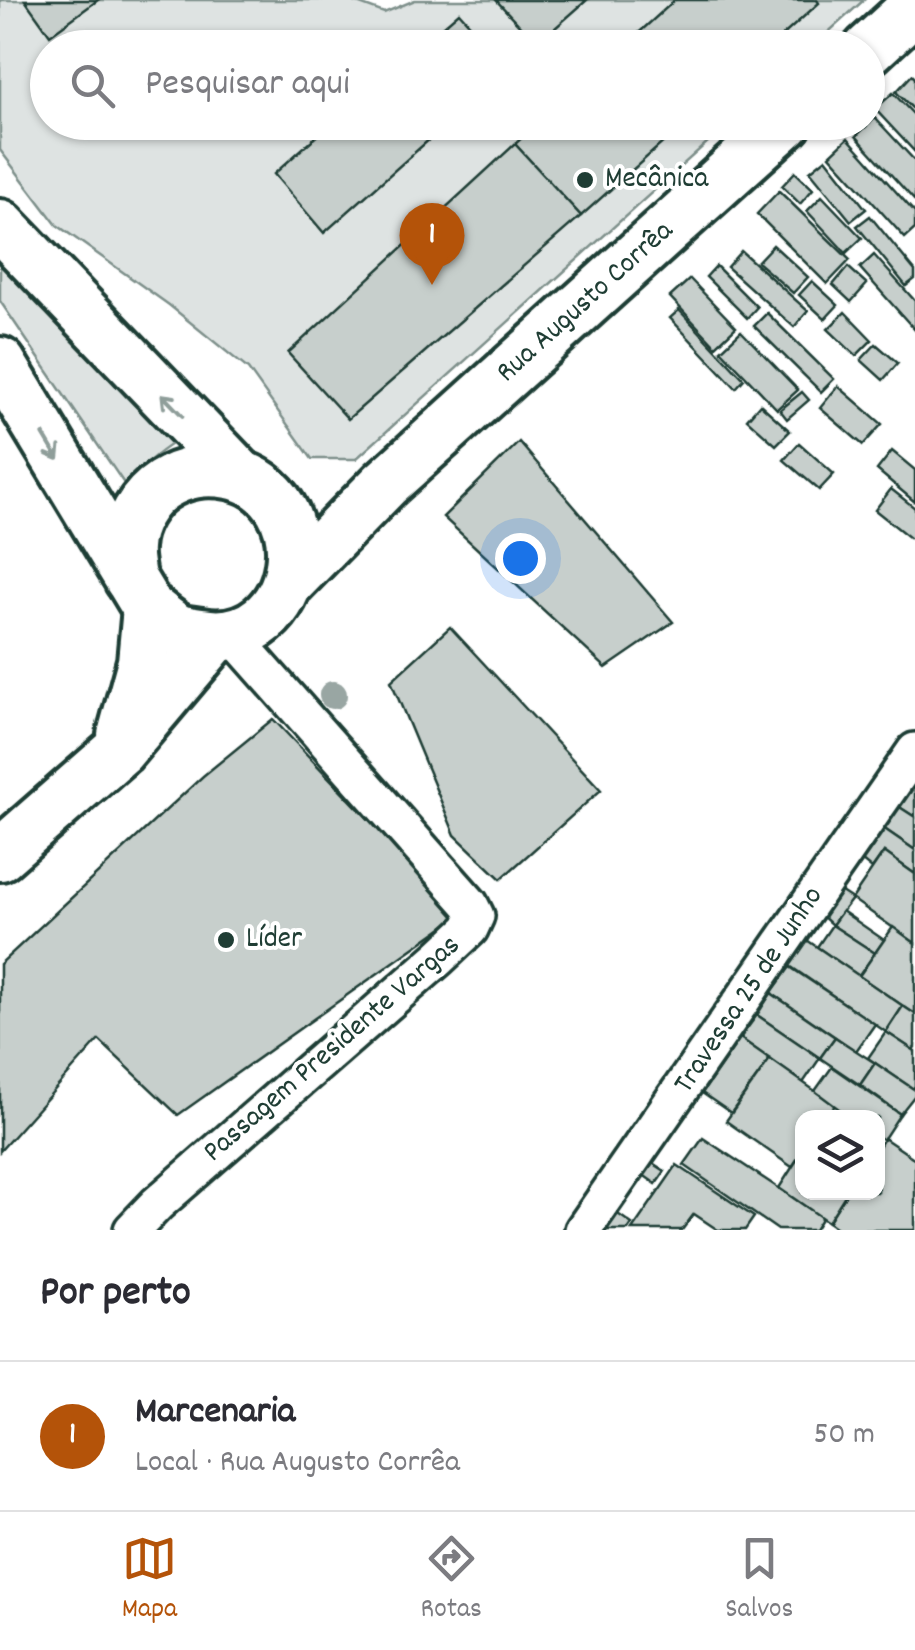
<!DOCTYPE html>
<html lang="pt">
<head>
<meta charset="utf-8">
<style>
	:root { --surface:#fff; --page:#f2f2f3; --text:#2b2b33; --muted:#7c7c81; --line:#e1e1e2; --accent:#b45309 }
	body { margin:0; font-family:Dekko,sans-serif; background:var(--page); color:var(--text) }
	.controls { position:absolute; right:30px; bottom:30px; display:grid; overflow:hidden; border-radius:20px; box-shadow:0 2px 8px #0004 }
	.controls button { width:90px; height:90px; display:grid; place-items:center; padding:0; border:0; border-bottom:2px solid var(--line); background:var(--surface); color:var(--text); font:50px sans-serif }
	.you { position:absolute; left:520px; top:558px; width:35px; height:35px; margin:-25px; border:8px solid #fff; border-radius:50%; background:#1a73e8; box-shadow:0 0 0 15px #1a73e833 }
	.badge { display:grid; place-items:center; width:65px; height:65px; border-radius:50%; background:var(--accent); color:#fff; font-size:32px; font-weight:700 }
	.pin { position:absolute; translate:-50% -82px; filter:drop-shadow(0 2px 5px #0008) }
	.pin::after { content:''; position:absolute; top:52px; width:35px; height:30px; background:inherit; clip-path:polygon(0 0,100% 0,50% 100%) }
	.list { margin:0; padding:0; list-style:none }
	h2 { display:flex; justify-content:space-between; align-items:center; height:130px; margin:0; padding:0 40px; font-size:42px }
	h2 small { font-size:32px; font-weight:400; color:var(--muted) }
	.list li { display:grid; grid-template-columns:65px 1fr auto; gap:30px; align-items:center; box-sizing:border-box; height:150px; padding:0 40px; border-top:2px solid var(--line) }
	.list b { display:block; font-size:38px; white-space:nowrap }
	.list p { margin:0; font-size:32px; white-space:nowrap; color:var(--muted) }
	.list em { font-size:32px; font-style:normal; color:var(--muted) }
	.icon { flex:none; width:55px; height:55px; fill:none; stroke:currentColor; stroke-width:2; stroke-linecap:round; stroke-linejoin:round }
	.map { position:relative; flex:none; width:915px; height:1230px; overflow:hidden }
	.search { position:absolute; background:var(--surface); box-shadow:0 2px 8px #0004; left:30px; right:30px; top:30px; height:110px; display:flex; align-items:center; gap:25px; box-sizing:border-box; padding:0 35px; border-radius:55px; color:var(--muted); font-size:38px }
	.sheet { height:280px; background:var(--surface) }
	nav { display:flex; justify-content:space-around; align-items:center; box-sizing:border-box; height:140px; border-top:2px solid var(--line); background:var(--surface); font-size:28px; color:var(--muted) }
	nav a { display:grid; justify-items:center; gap:5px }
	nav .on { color:var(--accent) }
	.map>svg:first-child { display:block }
	.green { fill:#dee3e2; stroke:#7e908b; stroke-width:2.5 }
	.building { fill:#c7cfcc; stroke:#1f3d34; stroke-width:2.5 }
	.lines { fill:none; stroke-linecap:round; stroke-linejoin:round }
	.minor-casing { stroke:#1f3d34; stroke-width:42 }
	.secondary-casing { stroke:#1f3d34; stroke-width:58 }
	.minor { stroke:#fff; stroke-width:35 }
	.secondary { stroke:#fff; stroke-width:50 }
	.tree { fill:#99a6a3 }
	.oneway { stroke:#8f9e9a }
	.poi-dot { fill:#1f3d34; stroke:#fff; stroke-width:4 }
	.labels { text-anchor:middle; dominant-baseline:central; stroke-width:8; stroke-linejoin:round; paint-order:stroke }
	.poi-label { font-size:30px; fill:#1f3d34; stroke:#fff; text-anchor:start }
	.street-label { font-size:30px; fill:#1f3d34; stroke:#fff }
</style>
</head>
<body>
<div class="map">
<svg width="915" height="1230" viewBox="0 0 915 1230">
	<rect width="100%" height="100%" fill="#fff"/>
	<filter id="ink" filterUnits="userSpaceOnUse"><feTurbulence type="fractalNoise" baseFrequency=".01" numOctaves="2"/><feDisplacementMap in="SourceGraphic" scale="20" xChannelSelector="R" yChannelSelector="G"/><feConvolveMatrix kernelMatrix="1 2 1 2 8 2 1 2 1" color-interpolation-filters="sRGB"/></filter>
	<g filter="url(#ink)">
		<g class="green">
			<path d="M0,0H349L384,13L415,0H864L812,47L48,48V122L729,123L356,459H312L248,369L169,305L57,225L0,150Z"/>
			<path d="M0,239L189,433C163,448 143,463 127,488L0,301Z"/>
		</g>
		<g class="building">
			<path d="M25,0H98L50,35Z"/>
			<path d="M496,0H587L537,44Z"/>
			<path d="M675,0H817L819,3L769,48H622Z"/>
			<path d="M459,12L491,48H418Z"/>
			<path d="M912,75L915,78V111L896,92Z"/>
			<path d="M893,93L915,116V152L875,109Z"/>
			<path d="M875,118L915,161V201L856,136Z"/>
			<path d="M332,122H449L324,233L274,174Z"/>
			<path d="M539,122H686L581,216L515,144Z"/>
			<path d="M848,138L915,213V229L905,238L830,155Z"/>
			<path d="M515,144L581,216L348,419L288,353Z"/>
			<path d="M826,158L866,209L851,221L810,171Z"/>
			<path d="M795,172L813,189L800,204L782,186Z"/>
			<path d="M779,191L850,260L827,284L757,214Z"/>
			<path d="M822,196L862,238L846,253L807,211Z"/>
			<path d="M870,216L915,271V279L906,286L857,226Z"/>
			<path d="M773,245L808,277L793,293L757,262Z"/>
			<path d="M741,251L808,311L794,327L727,267Z"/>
			<path d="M874,255L915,301V330L860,268Z"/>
			<path d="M716,266L757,307L747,318L706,277Z"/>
			<path d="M848,267L867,284L851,302L833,285Z"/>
			<path d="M690,279L736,327L716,346L670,297Z"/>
			<path d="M812,281L838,305L825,319L799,295Z"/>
			<path d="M679,310L744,379L736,388L670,318Z"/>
			<path d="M845,312L872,340L856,356L828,329Z"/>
			<path d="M767,313L834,379L821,392L754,326Z"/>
			<path d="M741,331L798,390L777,409L721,350Z"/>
			<path d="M876,344L898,363L883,380L861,360Z"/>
			<path d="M838,386L882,424L863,445L820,408Z"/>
			<path d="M802,392L809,400L787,419L780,410Z"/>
			<path d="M760,404L790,431L776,445L747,419Z"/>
			<path d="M519,442L673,622L606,668L443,517Z"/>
			<path d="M799,443L834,474L819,490L784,460Z"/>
			<path d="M892,451L915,470V502L877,470Z"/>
			<path d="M891,489L915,508V542L875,510Z"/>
			<path d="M450,627L601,790L501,879L455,835L391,681Z"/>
			<path d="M273,719L460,915L178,1115L99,1040L0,1151V964L203,776Z"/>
			<path d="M915,781V817L898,806Z"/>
			<path d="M898,806L915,817V850L883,828Z"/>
			<path d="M883,828L915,850V874L884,852L872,869L861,860Z"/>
			<path d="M884,852L915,874V943L852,899Z"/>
			<path d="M838,890L852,899L832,925L820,914Z"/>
			<path d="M842,911L884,940L875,953L832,925Z"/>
			<path d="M832,925L875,953L859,976L817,947Z"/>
			<path d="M893,927L915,943V1014L859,976Z"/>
			<path d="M801,936L903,1006L886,1032L784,962Z"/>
			<path d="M790,967L875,1024L856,1051L771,993Z"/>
			<path d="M771,993L835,1037L820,1058L757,1015Z"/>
			<path d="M903,1006L915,1014V1047L913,1050L886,1032Z"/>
			<path d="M757,1015L820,1058L803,1083L740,1038Z"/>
			<path d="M886,1032L915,1051V1086L913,1089L868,1058Z"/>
			<path d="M835,1037L875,1063L860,1085L820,1058Z"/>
			<path d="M740,1038L770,1059L731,1113L702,1093Z"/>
			<path d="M770,1059L835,1105L826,1118H802V1152L792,1167L726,1121Z"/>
			<path d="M875,1063L915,1090V1095L900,1114L860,1085Z"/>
			<path d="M832,1067L900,1114L883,1140L878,1136V1118H851L815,1091Z"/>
			<path d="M703,1138L822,1217L814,1230H778L684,1165Z"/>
			<path d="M884,1138L915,1159V1230H839L828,1222L847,1192H878V1148Z"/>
			<path d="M802,1152V1192H847L828,1222L779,1188Z"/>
			<path d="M648,1160L665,1171L656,1184L639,1172Z"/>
			<path d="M677,1165L754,1217L745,1230H718L694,1214L682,1230H632Z"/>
			<path d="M608,1207L632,1224L628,1230H608L598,1223Z"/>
		</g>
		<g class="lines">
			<defs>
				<g id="minor">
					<path d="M132,1230L157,1204L439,958L470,929L476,916L470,904L232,635"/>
					<path d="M583,1230L915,751"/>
				</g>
				<g id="secondary">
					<path d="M868,50L915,7"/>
					<path d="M0,225L240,475"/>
					<path d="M0,363L148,608C157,614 168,625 179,630C185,632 194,633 201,634C304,652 328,492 229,473C204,469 184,472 163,485C143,498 128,523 127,548C126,558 129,569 130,579"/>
					<path d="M288,583L385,484L786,122"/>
					<path d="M123,735L143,662L148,608"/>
					<path d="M0,855L120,750L216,636"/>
				</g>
			</defs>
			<use href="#minor" class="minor-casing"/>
			<use href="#secondary" class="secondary-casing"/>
			<use href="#minor" class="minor"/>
			<use href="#secondary" class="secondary"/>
		</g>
		<circle class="tree" cx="333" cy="695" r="14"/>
		<defs><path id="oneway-shaft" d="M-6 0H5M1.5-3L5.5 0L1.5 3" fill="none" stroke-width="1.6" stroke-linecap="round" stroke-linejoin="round" transform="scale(2.5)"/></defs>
		<g class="oneway">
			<use href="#oneway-shaft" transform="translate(172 405) rotate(-134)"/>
			<use href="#oneway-shaft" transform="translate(51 447) rotate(59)"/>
		</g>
	</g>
	<g class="poi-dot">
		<circle cx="585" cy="180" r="10"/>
		<circle cx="226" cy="940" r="10"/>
	</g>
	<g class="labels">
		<g class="poi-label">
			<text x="605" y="180">Mecânica</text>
			<text x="246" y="940">Líder</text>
		</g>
		<g class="street-label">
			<text transform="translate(586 303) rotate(-42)">Rua Augusto Corrêa</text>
			<text transform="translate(750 991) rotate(-56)">Travessa 25 de Junho</text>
			<text transform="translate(333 1050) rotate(-41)">Passagem Presidente Vargas</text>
		</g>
	</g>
</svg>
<div class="controls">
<button><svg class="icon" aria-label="layers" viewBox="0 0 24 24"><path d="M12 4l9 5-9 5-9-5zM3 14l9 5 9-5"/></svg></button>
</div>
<div class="you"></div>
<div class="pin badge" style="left:432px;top:285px">1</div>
<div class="search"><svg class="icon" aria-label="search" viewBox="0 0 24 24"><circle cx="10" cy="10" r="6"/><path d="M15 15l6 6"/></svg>Pesquisar aqui</div>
</div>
<section class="sheet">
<h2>Por perto<small></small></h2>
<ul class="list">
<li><span class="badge">1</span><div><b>Marcenaria</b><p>Local · Rua Augusto Corrêa</p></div><em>50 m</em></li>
</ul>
</section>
<nav>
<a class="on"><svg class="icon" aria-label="map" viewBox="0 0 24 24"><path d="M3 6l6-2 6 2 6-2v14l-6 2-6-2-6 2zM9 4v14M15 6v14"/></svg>Mapa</a>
<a><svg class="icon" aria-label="directions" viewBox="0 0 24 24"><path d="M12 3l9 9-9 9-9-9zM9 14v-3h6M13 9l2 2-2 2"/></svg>Rotas</a>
<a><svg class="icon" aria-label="saved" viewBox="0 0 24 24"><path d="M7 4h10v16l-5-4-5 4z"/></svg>Salvos</a>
</nav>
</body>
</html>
